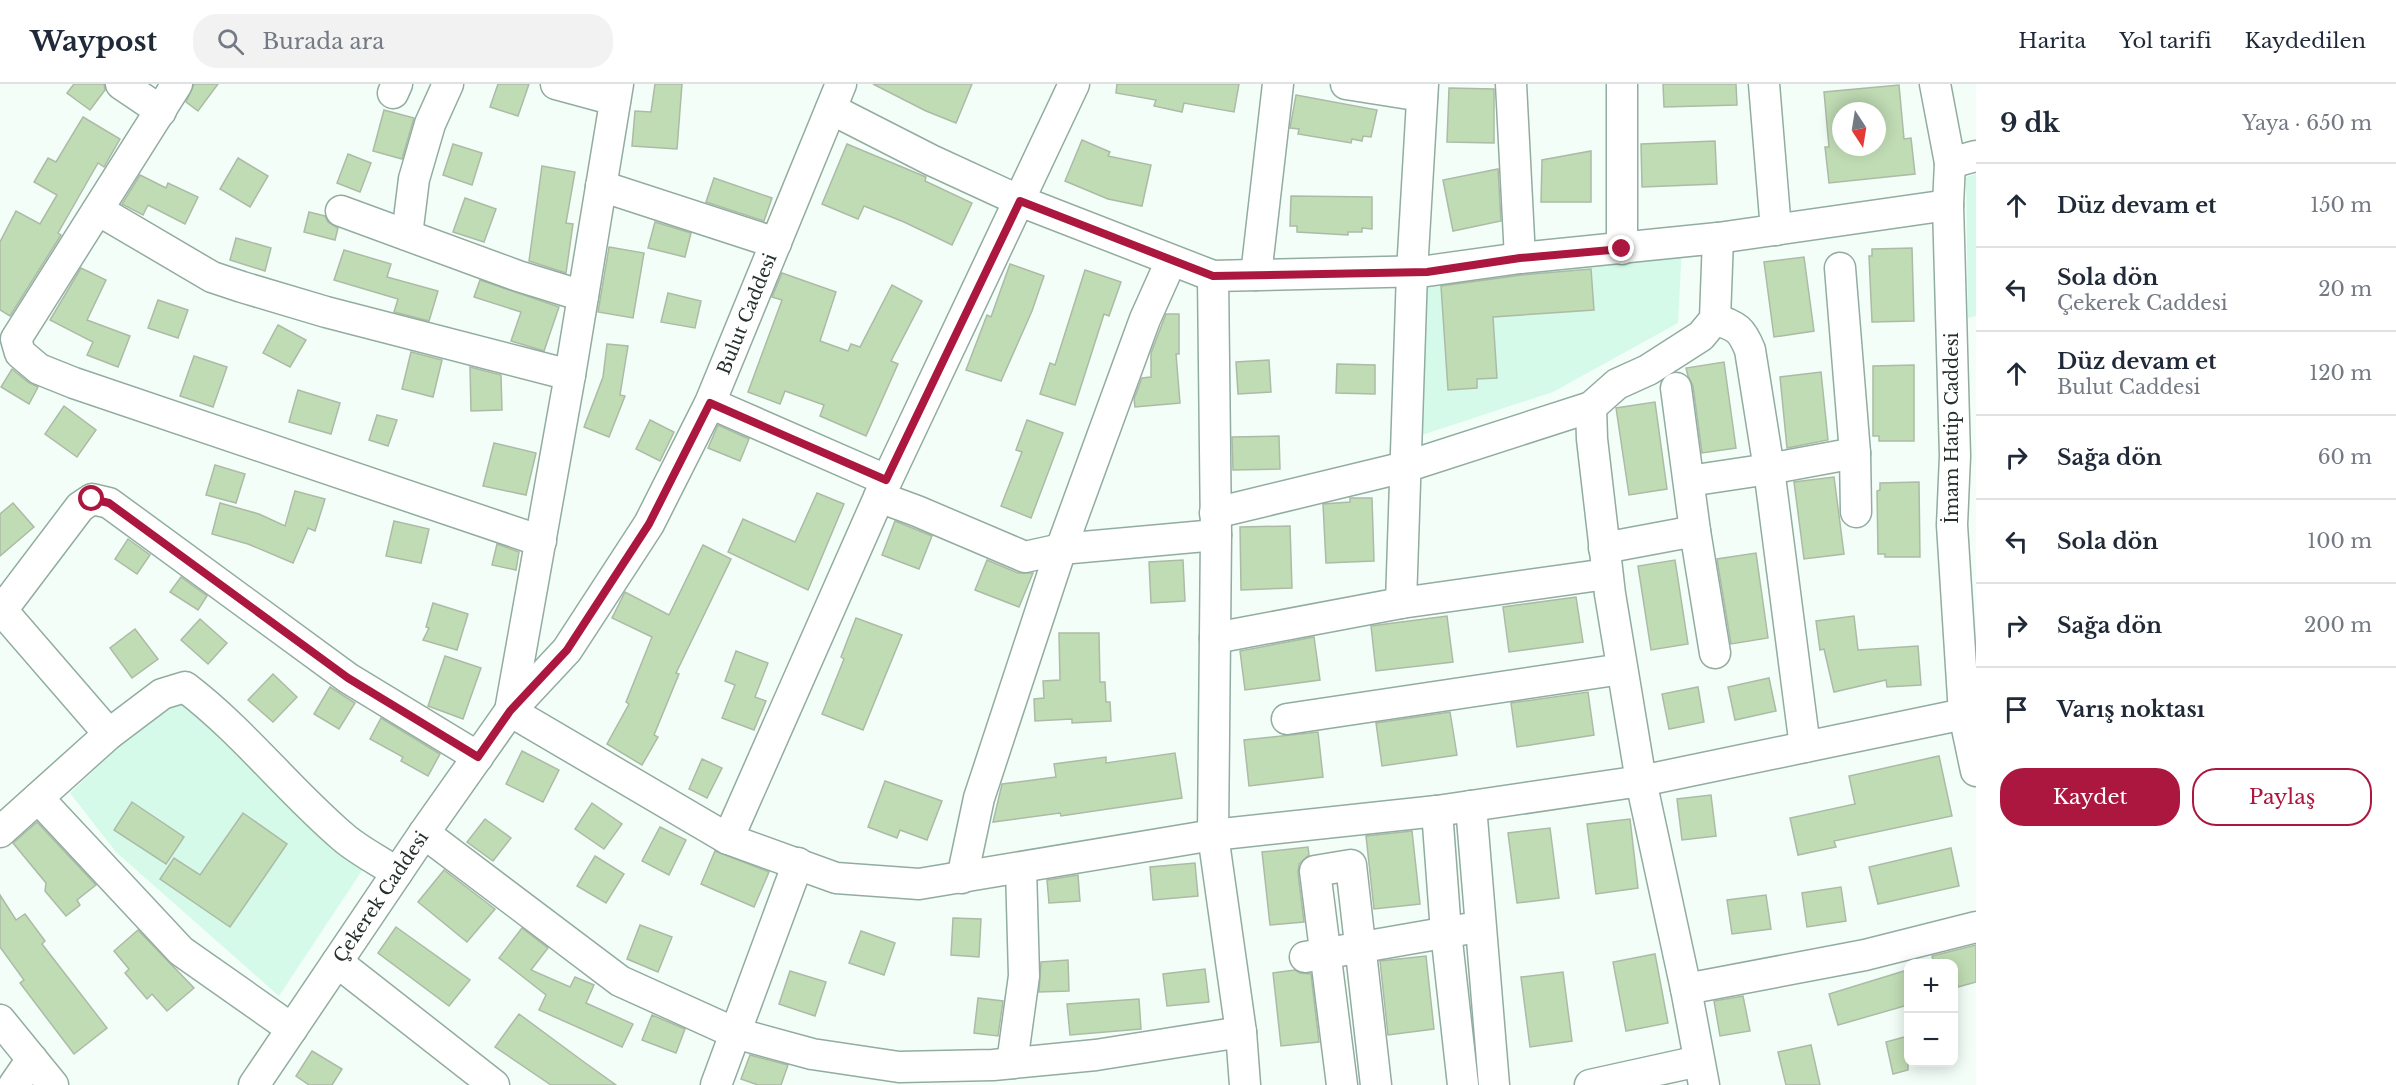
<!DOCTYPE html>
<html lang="tr">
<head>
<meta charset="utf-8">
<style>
	:root { --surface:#fff; --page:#f2f2f3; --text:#1f2937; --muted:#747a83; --line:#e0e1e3; --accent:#ac173f }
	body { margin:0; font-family:"Libre Baskerville",serif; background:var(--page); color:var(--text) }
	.controls { position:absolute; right:18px; bottom:18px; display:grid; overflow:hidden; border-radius:12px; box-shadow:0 3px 15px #0003 }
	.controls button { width:54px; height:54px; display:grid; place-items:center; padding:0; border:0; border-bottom:2px solid var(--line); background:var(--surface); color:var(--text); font:30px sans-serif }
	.compass { position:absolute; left:1832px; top:18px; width:54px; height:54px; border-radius:50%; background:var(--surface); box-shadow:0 3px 15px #0003; rotate:168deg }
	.stop { position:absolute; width:18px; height:18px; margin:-14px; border:4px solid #ac173f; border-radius:50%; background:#fff }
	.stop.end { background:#ac173f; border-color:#fff; box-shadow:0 2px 6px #0008 }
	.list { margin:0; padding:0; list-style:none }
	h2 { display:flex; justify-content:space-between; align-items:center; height:78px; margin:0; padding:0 24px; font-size:26px }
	h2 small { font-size:20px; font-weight:400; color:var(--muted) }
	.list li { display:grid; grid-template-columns:39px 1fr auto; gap:18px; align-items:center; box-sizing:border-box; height:84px; padding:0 24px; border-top:2px solid var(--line) }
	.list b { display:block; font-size:22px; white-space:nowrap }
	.list p { margin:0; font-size:20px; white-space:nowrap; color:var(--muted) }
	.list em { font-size:20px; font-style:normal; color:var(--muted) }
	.actions { display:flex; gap:12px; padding:18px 24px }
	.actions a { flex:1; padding:14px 0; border:2px solid var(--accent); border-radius:24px; text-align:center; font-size:21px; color:var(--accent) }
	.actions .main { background:var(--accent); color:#fff }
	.icon { flex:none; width:33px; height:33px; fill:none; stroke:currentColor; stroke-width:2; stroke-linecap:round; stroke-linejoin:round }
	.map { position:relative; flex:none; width:1976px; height:1001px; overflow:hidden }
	header { display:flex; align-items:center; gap:36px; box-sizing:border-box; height:84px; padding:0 30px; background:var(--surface); border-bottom:2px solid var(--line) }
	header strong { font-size:28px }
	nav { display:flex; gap:33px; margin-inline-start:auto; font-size:21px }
	.search { width:420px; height:54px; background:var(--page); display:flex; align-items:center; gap:15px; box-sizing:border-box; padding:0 21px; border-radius:24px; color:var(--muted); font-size:22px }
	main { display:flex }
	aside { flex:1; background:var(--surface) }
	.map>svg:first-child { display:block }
	.built { fill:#d5fae9 }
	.building { fill:#c0dcb4; stroke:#acbba6; stroke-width:1.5; fill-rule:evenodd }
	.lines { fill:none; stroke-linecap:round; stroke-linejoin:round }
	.minor-casing { stroke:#92aca0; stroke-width:33 }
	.minor { stroke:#fff; stroke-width:30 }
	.route { stroke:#ac173f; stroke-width:8 }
	.labels { text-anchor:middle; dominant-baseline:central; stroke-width:5; stroke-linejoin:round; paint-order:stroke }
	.street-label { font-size:18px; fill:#25302b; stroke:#fff }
</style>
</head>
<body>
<header>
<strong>Waypost</strong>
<div class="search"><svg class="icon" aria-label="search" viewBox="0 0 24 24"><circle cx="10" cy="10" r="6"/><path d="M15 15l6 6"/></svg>Burada ara</div>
<nav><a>Harita</a><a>Yol tarifi</a><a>Kaydedilen</a></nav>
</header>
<main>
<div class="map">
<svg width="1976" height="1001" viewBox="0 0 1976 1001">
	<rect width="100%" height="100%" fill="#f3fef9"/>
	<g class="built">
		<path d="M1976,90V232L1968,234L1966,93Z"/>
		<path d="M1682,162L1678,239L1553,308L1413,354L1419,190Z"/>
		<path d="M176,609L367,779L279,912L116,768L70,709Z"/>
	</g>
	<g class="building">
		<path d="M74,0H104L105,6L90,26L67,9Z"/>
		<path d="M194,0H218L198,27L186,18Z"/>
		<path d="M498,0H529L518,32L490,23Z"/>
		<path d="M655,0H682L677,65L632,62L635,27L651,28Z"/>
		<path d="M873,0H972L956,39L926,27Z"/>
		<path d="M1117,0H1239L1234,28L1184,19L1182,28L1154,22L1156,16L1116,9Z"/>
		<path d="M1663,0H1736L1737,21L1664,23Z"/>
		<path d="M1899,1L1904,55L1911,54L1915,90L1829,99L1825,63H1829L1824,8ZM1841,27H1877V63H1841Z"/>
		<path d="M1449,4L1494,5V59L1447,58Z"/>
		<path d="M1296,11L1377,26L1371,53L1363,52L1362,57L1352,55L1351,59L1298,50L1299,45L1290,44Z"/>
		<path d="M384,26L414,34L402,75L373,67Z"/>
		<path d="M83,33L120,55L104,83L98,79L58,149L61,151L10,232L0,226V158L16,127L40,140L57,111L34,98L48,74L56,78Z"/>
		<path d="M1082,56L1110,68L1108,72L1151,81L1142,122L1108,115L1065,97Z"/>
		<path d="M1715,57L1717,100L1642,103L1641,60Z"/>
		<path d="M453,60L482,69L472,101L443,91Z"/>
		<path d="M847,60L926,93L925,97L972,119L952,161L904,138L864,122L858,135L822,120Z"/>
		<path d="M1591,67V118H1541L1542,76Z"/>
		<path d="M348,70L371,79L360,108L337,99Z"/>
		<path d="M238,74L268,92L250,123L220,105Z"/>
		<path d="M542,82L575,88L566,139L573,140L566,189L529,177Z"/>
		<path d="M1498,85L1501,137L1453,147L1443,96Z"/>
		<path d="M140,91L166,104L168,99L198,113L185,140L148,121L143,131L122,120Z"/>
		<path d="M714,94L772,114L764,137L706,118Z"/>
		<path d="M1291,112L1372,113V145L1362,144V148H1348V151L1297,148V142H1290Z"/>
		<path d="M465,114L496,125L484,158L453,148Z"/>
		<path d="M309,128L325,132L328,138L338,144L335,156L304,148Z"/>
		<path d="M655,138L691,149L685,173L648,164Z"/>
		<path d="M236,154L271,164L265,187L230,176Z"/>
		<path d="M609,163L644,169L633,234L598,228Z"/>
		<path d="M1912,164L1914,237L1872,238L1869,172H1872V165Z"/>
		<path d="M344,166L391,180L387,193L438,207L429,237L394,228L398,215L334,196Z"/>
		<path d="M1804,173L1814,247L1774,253L1764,178Z"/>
		<path d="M1010,180L1044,192L1032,227L1001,297L966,286L987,231L991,233Z"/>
		<path d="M81,184L106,196L87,236L130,252L118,283L87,271L93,258L50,236Z"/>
		<path d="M1591,185L1594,226L1493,233L1497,294L1477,295V304L1448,306L1441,202L1522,191Z"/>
		<path d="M1085,186L1121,198L1109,232L1104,230L1075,321L1040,310L1050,279L1055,281Z"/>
		<path d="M782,189L836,208L820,257L848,267L851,260L860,263L892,201L922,217L891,277L898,280L866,352L820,332L824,321L785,307L780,320L748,308L782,216L772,213Z"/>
		<path d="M480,196L559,223L544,267L511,257L521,228L474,213Z"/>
		<path d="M668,209L701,217L695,244L661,238Z"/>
		<path d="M158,216L188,226L178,254L148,244Z"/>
		<path d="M1166,230H1179V270H1176L1180,319L1135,323L1134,315L1142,294L1151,293V269Z"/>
		<path d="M278,241L306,256L290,283L263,269Z"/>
		<path d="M607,260L628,262L620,311L625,312L609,353L584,343L603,293Z"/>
		<path d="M411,268L442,276L433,313L402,305Z"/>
		<path d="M194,272L227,283L213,323L180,312Z"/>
		<path d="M1269,276L1271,308L1238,310L1236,278Z"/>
		<path d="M1724,278L1736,364L1702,369L1693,302L1688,292L1686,284Z"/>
		<path d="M1337,280L1375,281V310L1336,309Z"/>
		<path d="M1914,281V357H1879V352H1873V282Z"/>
		<path d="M470,283L501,291L502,326L471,327Z"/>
		<path d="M12,285L28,298L38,303L29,320L1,303Z"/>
		<path d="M1821,288L1828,356L1787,364L1780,293Z"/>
		<path d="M298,306L340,319L331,350L289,338Z"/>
		<path d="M1655,318L1667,405L1629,411L1616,324Z"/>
		<path d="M64,322L96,346L77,373L45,350Z"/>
		<path d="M377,331L397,336L388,362L369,356Z"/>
		<path d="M650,336L674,348L660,377L636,365Z"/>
		<path d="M1027,336L1063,349L1031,434L1001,422L1022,368L1016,366Z"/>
		<path d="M718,341L749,355L740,377L708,364Z"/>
		<path d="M1279,352L1280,385L1233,386L1232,353Z"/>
		<path d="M494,359L536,369L526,411L483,402Z"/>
		<path d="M215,381L245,390L236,419L206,411Z"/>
		<path d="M1834,393L1844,470L1804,475L1794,398Z"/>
		<path d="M1919,398L1920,473H1885V470H1878L1877,407L1880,406V399Z"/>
		<path d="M295,407L325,415L315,447L308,444L293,479L248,460L212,450L220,419L259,430L285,442Z"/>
		<path d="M817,409L844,420L808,506L728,468L743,435L795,458Z"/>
		<path d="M1350,414H1372L1374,477L1326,479L1323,420L1350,418Z"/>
		<path d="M13,419L34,443L0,472V430Z"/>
		<path d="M394,437L429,445L421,479L386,472Z"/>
		<path d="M895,437L932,452L919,485L882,471Z"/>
		<path d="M1290,442L1292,504L1241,506L1240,443Z"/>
		<path d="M128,455L150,471L137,490L115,475Z"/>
		<path d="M497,460L519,468L516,486L492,481Z"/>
		<path d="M703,461L731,475L676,589L679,590L654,651L658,653L642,681L607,660L629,620L626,618L652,553L612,534L625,508L669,531Z"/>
		<path d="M1756,469L1768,554L1731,560L1717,475Z"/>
		<path d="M987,476L1018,489H1033L1019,523L975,506Z"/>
		<path d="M1183,476L1185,517L1151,519L1149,478Z"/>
		<path d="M1675,476L1688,560L1651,566L1638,482Z"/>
		<path d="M181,493L207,512L198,526L170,508Z"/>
		<path d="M1576,513L1583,558L1509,568L1503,523Z"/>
		<path d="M433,519L468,530L457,566L423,556L429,544L426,543Z"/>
		<path d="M1447,532L1453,578L1376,587L1371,542Z"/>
		<path d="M1854,532L1858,566L1918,562L1921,601L1887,603L1886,596L1834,608L1824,565L1820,566L1816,537Z"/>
		<path d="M856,534L902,551L863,646L822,630L844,575L841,573Z"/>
		<path d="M200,535L227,559L208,580L181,556Z"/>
		<path d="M135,545L158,575L132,594L110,564Z"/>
		<path d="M1059,549H1099L1100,598H1105L1106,618H1110L1111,637L1072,639V635L1035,637L1034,615L1044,614L1043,597L1060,596Z"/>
		<path d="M1314,553L1320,596L1245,606L1240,567Z"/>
		<path d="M736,567L768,579L755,613L766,617L754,646L722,634L735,601L725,597Z"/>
		<path d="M445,572L481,584L463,635L428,622Z"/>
		<path d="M273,590L297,613L273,638L248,616Z"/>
		<path d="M1769,594L1776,627L1735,636L1728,603Z"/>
		<path d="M330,603L355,619L339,645L314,630Z"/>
		<path d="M1698,603L1704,638L1669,645L1662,610Z"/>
		<path d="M1588,608L1594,651L1517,663L1511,619Z"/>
		<path d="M1450,628L1457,671L1382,682L1376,639Z"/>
		<path d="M381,634L440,670L428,692L401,677L403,673L370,655Z"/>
		<path d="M1318,648L1323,693L1249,702L1244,656Z"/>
		<path d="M522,667L559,686L543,718L506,700Z"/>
		<path d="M1175,669L1182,714L1061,732L1060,729L993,738L1002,700L1056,693L1054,680L1106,673V679Z"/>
		<path d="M1939,672L1952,732L1834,757L1836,763L1798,771L1790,734L1855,720L1849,692Z"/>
		<path d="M702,675L722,684L707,714L689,705Z"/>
		<path d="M885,697L942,717L927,756L900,746L897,754L868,743Z"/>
		<path d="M1711,711L1716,752L1682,756L1677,715Z"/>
		<path d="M132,718L184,753L166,780L114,746Z"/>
		<path d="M592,719L622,740L604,765L575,745Z"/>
		<path d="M243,729L287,760L230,843L160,795L174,774L200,791Z"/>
		<path d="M485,735L511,754L493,777L467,758Z"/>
		<path d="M1630,735L1638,804L1596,810L1587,740Z"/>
		<path d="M37,738L96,801L77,816L80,821L66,832L45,807L46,799L13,759Z"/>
		<path d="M660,743L686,756L669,791L642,777Z"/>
		<path d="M1550,744L1559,814L1517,819L1508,749Z"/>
		<path d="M1412,747L1420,820L1374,825L1366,752Z"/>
		<path d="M1308,763L1309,771L1299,780L1298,789L1304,838L1270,841L1262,768Z"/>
		<path d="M1951,764L1959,802L1878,820L1869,783Z"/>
		<path d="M715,767L769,788L754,823L701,800Z"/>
		<path d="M595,772L624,790L606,819L577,802Z"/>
		<path d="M1195,779L1198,812L1153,816L1150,783Z"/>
		<path d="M444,786L495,825L467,858L418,818Z"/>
		<path d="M1078,791L1080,817L1049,819L1047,796Z"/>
		<path d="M1841,803L1846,837L1807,843L1802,809Z"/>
		<path d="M0,811L16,836L25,830L45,857L42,860L107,944L74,970L20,899L24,896L0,863Z"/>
		<path d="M1766,811L1771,845L1732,850L1727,816Z"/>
		<path d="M953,834L981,835L979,873L951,871Z"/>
		<path d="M640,841L672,853L658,888L627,875Z"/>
		<path d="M396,843L470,896L449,922L378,869Z"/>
		<path d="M522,844L548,864L531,886L570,903L575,893L594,901L586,919L633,940L622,963L539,926L546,911L499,874Z"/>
		<path d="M138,846L194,904L167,927L152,910L147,915L125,889L129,885L114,867Z"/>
		<path d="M861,847L895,859L884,891L849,879Z"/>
		<path d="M1976,861V898L1958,903L1953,879H1934L1932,872Z"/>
		<path d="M1655,870L1668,939L1626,947L1613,878Z"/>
		<path d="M1426,872L1434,945L1388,951L1380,877Z"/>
		<path d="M1068,876L1069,907L1039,908L1041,878Z"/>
		<path d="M1205,885L1209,918L1167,922L1163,890Z"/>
		<path d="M1295,886L1300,889L1311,890L1319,958L1281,962L1273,889Z"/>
		<path d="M790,887L826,898L815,932L779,920Z"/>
		<path d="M1904,887L1908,901V921L1838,941L1829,910Z"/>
		<path d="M1563,888L1572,957L1530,963L1521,893Z"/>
		<path d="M1743,912L1750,947L1720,952L1714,917Z"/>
		<path d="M978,914L1003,917L998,952L974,949Z"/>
		<path d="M1139,915L1141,945L1070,951L1067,920Z"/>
		<path d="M519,930L584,978L616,1001H551L495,963Z"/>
		<path d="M652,931L685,945L676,969L642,956Z"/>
		<path d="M1908,952V986L1893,990L1886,958Z"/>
		<path d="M1811,961L1820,1001H1786L1778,968Z"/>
		<path d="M312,967L342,985L332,1001H309L296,992Z"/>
		<path d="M750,971L788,981L781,1001H758L741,995Z"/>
	</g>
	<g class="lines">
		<defs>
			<g id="minor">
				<path d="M121,0L161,27"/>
				<path d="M177,0L16,255L20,269L39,285L74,299L541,457"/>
				<path d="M556,0L615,16"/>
				<path d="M1346,0L1422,12"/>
				<path d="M1511,0L1520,174"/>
				<path d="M1764,0L1776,146"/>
				<path d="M1935,0L1950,79L1948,121L1955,372L1952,441L1964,630L1976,687"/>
				<path d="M393,9L397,0"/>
				<path d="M831,25L931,76L1020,117L1213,192L1427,187L1520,174L1718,154L1948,121"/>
				<path d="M1950,79L1976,72"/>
				<path d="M601,102L776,159"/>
				<path d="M98,126L212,193L242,203L326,228L570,291"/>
				<path d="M341,127L518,192L583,212"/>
				<path d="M407,151L414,95L430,40L448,0"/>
				<path d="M1622,165V0"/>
				<path d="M1840,184L1855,369L1856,428"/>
				<path d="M1256,191L1278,0"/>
				<path d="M1213,192L1216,451L1213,751L1241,948L1245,1001"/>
				<path d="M1715,235C1737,243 1741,244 1750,266L1769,385L1805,663"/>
				<path d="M1676,304L1695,447L1715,569"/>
				<path d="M710,319L886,396"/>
				<path d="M1689,397L1769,385L1855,369"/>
				<path d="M879,413L917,427L1025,473L1061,465L1216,451"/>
				<path d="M1215,429L1405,383L1591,323"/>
				<path d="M1604,464L1695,447"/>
				<path d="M1401,519L1412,188L1423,0"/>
				<path d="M0,524L109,650"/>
				<path d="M2,526L80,423L92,415L109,419L348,594L478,673"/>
				<path d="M1215,554L1401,519L1607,490"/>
				<path d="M510,627L728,755L836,794L919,800L1213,751L1437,727L1641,697L1964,630"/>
				<path d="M510,627L570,291L618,0"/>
				<path d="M1287,635L1622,585"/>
				<path d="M38,714L181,867L292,945"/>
				<path d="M1471,722L1494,1001"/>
				<path d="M1437,727L1446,848L1463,1001"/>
				<path d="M0,748L109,650L162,610L185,603C243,647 288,706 343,753C359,767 380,777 397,789"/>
				<path d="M424,749L620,897L735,949L812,970L899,983L993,981L1096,971L1241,948"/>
				<path d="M728,755L879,413L1074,0"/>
				<path d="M962,794L979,714L1061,465L1145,235L1171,177"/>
				<path d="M1305,873L1466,845"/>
				<path d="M337,878L494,1001"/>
				<path d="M1686,905L1865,871L1976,843"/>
				<path d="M0,936L53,1001"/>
				<path d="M1012,979L1024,892L1021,784"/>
				<path d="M14,1001L32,975"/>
				<path d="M254,1001L424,749L510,627L567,566L649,440L710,319L841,0"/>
				<path d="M716,1001L798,779"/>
				<path d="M1342,1001L1315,787L1351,781L1376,1001"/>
				<path d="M1590,1001L1699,977"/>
				<path d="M1704,1001L1686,905L1641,697L1610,510L1592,355L1591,323L1617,300L1648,286L1701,252L1715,235L1718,154"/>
			</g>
		</defs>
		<use href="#minor" class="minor-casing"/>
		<use href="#minor" class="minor"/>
	</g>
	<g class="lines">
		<path class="route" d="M92,415L109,419L348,594L478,673L510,627L567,566L649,440L710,319L886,396L1020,117L1213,192L1427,188L1520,174L1622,165"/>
	</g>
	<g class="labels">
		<g class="street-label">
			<text transform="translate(747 230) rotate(-68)">Bulut Caddesi</text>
			<text transform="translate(1952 344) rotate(-90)">İmam Hatip Caddesi</text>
			<text transform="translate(381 813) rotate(-56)">Çekerek Caddesi</text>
		</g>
	</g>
</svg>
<div class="controls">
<button>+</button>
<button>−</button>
</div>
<svg class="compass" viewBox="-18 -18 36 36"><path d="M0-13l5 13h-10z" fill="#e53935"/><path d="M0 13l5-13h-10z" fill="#747a83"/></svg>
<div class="stop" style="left:92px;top:415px"></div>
<div class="stop end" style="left:1622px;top:165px"></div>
</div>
<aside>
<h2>9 dk<small>Yaya · 650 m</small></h2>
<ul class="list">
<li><svg class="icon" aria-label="ahead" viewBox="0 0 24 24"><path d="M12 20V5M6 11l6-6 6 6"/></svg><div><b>Düz devam et</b></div><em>150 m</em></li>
<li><svg class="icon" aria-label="left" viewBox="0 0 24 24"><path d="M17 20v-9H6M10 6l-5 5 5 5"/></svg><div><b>Sola dön</b><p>Çekerek Caddesi</p></div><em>20 m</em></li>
<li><svg class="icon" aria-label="ahead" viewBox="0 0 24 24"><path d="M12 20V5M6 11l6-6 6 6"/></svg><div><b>Düz devam et</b><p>Bulut Caddesi</p></div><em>120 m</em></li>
<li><svg class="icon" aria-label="right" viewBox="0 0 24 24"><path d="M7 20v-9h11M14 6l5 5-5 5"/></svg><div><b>Sağa dön</b></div><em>60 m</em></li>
<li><svg class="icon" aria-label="left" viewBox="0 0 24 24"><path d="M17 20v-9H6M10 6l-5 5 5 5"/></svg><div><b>Sola dön</b></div><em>100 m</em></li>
<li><svg class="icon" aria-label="right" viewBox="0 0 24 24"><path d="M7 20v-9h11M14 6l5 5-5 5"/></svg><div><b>Sağa dön</b></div><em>200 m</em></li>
<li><svg class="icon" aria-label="arrive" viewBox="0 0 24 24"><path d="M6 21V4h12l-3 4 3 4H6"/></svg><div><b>Varış noktası</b></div></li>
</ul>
<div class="actions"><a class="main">Kaydet</a><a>Paylaş</a></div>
</aside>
</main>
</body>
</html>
